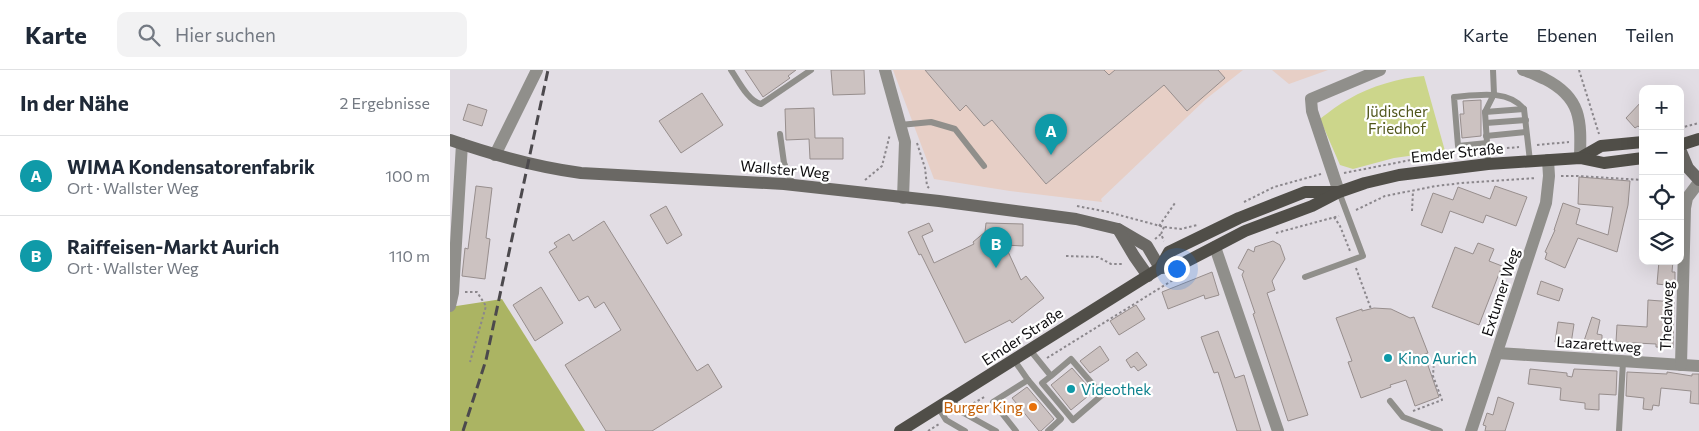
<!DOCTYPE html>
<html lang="de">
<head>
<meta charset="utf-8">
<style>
	:root { --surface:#fff; --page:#f2f2f3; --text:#1f2937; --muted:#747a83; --line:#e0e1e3; --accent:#4b56cb }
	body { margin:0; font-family:Commissioner,sans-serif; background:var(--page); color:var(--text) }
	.controls { position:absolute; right:15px; top:15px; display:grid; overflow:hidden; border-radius:10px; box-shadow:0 5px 20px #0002 }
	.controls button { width:45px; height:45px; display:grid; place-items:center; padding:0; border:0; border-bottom:1px solid var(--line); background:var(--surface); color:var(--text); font:25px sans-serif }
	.you { position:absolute; left:726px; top:198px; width:18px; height:18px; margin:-12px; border:4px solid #fff; border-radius:50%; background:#1a73e8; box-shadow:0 0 0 8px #1a73e833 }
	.badge { display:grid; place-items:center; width:32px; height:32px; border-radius:50%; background:var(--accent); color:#fff; font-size:16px; font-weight:700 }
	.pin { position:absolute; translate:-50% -41px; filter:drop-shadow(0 1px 2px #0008) }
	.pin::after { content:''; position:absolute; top:26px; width:18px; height:15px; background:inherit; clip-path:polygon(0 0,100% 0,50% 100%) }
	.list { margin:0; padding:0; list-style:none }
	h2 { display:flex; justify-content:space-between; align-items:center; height:65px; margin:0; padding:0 20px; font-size:21px }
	h2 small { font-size:16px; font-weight:400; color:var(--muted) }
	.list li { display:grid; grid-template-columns:32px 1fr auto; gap:15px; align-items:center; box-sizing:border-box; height:80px; padding:0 20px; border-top:1px solid var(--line) }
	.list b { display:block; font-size:19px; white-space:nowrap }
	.list p { margin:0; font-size:16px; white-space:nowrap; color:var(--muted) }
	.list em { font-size:16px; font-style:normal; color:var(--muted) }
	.icon { flex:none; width:28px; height:28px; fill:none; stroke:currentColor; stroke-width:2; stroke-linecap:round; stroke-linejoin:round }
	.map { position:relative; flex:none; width:1249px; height:361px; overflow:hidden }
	header { display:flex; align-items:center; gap:30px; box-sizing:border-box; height:70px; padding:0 25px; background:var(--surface); border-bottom:1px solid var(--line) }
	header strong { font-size:24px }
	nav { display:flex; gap:28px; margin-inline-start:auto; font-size:18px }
	.search { width:350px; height:45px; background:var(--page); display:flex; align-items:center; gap:12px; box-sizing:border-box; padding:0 18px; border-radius:10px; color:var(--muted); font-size:19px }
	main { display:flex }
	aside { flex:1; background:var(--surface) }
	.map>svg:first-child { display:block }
	.industrial { fill:#e7cfc6 }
	.green { fill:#ccd68b }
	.forest { fill:#abb463 }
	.building { fill:#ccc2c1; stroke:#978e8d }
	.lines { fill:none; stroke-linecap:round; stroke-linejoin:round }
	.path { stroke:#8b878c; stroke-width:2; stroke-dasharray:2.5 2.5; stroke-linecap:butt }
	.lane { stroke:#908f8b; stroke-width:6 }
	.street { stroke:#908f8b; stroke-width:12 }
	.secondary { stroke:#6a6864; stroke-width:12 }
	.primary { stroke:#504e48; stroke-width:12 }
	.rail { stroke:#4c494d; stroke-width:3; stroke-dasharray:10 5; stroke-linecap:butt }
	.culture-dot { fill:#0f9aa8; stroke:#fff; stroke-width:2 }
	.food-dot { fill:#e8710a; stroke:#fff; stroke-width:2 }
	.labels { text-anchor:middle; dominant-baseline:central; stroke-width:4.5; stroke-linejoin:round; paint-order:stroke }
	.park-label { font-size:15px; fill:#51571c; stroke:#fff }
	.street-label { font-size:15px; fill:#0d0c0e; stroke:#fff }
	.culture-label { font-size:15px; fill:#0d838f; stroke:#fff; text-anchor:start }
	.food-label { font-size:15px; fill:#c56008; stroke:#fff; text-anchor:end }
</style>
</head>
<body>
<header>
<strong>Karte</strong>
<div class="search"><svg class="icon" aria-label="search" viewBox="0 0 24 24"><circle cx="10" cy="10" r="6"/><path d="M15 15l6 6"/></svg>Hier suchen</div>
<nav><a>Karte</a><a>Ebenen</a><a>Teilen</a></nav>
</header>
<main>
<aside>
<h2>In der Nähe<small>2 Ergebnisse</small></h2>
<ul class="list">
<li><span class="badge" style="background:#0f9aa8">A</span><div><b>WIMA Kondensatorenfabrik</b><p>Ort · Wallster Weg</p></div><em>100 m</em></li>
<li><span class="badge" style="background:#0f9aa8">B</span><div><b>Raiffeisen-Markt Aurich</b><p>Ort · Wallster Weg</p></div><em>110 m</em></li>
</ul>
</aside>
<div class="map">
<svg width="1249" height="361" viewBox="0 0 1249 361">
	<rect width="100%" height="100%" fill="#e2dde4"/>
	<g class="industrial">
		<path d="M443,0H793L756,29L651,129L652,132L560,121L484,109Z"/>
		<path d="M822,0H878L839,14Z"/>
	</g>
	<path class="green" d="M974,6L995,81L944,88L903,99L890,95L870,49C879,42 889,34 899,29C921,16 949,8 974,6Z"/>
	<path class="forest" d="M52,229L135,361H0V237Z"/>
	<g class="building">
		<path d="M295,0H346L338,6L340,8L313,27Z"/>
		<path d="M381,0H414L415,24L383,25Z"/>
		<path d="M475,0H654L659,5L665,0H768L775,8L737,41L714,15L596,114L542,50L534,56L516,35L510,41Z"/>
		<path d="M252,23L273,55L231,83L209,51Z"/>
		<path d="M1031,30V66L1012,68L1010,44H1014L1013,31Z"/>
		<path d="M1193,30V60L1188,56L1185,58L1176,48Z"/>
		<path d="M18,34L37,40L32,56L13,50Z"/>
		<path d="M364,38L365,68H393V89H360L359,69L336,70L335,39Z"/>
		<path d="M1129,107L1180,111L1178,135L1167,182L1128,168L1115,198L1095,189L1097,183L1095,182L1105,160H1104L1113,133L1130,139L1126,154L1158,165L1163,137L1128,134Z"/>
		<path d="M26,116L42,118L36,168L40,169L35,209L12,206L15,178L18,179Z"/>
		<path d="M1045,116L1077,127L1066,156L1036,145L1033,153L1000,141L992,163L971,155L983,123L1003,130L1008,117L1040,129Z"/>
		<path d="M216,136L232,165L217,174L200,145Z"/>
		<path d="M154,151L247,301L258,294L272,317L202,361H156L115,295L171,260L154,232L145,238L138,226L129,231L99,182L107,177L104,173L119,164L123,171Z"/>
		<path d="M479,153L483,161L472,166L484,193L524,174L523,172L535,162L536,153L573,154V176L555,175L571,210L576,206L594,228L562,253L560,250L515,273L471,184L469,185L458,162Z"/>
		<path d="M823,171L830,175L835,189L822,211L825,220L817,223L858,345L838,351L803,244L805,243L792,205L794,201L788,198L798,179L804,182L805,177Z"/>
		<path d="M1028,173L1044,179L1039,191L1052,196L1029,255L982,237L1005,177L1023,184Z"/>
		<path d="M1209,191H1223L1222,202H1225V216L1207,214Z"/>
		<path d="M762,202L769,225L755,229L754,225L718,239L712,222Z"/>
		<path d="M1091,211L1113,219L1109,231L1087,224Z"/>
		<path d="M91,217L113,253L85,271L63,235Z"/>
		<path d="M1198,230L1224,232L1223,278L1206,277V274L1166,272L1167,255L1197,257Z"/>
		<path d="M686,235L695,249L669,265L660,251Z"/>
		<path d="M924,238L941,239L960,248L964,247L978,283L974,284L989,327L965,336L956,310L940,315L941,317L911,328L898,292L902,291L886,248L912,239V241Z"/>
		<path d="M1142,247L1150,250L1147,264L1152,265V277L1133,274Z"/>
		<path d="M1108,252L1124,254L1121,274L1105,272Z"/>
		<path d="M768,261L785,308L794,305L811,361H787L768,302L764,303L751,267Z"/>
		<path d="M650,276L659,290L640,303L630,291Z"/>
		<path d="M687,282L697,295L688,301L684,296L681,298L676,290Z"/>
		<path d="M622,298L643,322L621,340L601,315Z"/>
		<path d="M1080,299L1117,303V306L1122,307L1124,299L1167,301L1166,325L1149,324V340L1135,339V333L1110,330L1111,318L1078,314Z"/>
		<path d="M1177,302L1217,304V302L1242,306V304H1249V334L1240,333L1241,321L1211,318L1209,336L1203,335L1202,340L1193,339L1194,328L1176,326Z"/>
		<path d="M577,317L604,349L591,361H589L562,328Z"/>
		<path d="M1048,327L1064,333L1055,361H1035L1036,356L1033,355L1037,343L1043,345Z"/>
	</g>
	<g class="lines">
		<g class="path">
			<path d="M1129,0L1149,64"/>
			<path d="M1230,58L1249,53"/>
			<path d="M467,73L475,98L477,116L479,118"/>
			<path d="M1087,75L1119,72"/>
			<path d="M1047,79L1069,77"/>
			<path d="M894,103L1002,82"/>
			<path d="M1111,106H1128L1193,110"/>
			<path d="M415,110L432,96L440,64"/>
			<path d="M794,132L824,117L871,104"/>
			<path d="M627,136L658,142L714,157L731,159L747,155"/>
			<path d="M906,140L935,126L986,116L1012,113L1086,108"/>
			<path d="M962,141L963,121"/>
			<path d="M884,147L890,156L900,181"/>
			<path d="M709,156L725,133"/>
			<path d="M714,157L711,164L714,171"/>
			<path d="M826,163L889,146"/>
			<path d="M705,169L711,164"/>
			<path d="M616,186L648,187L661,194H674"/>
			<path d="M906,198L921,239"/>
			<path d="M15,222H27L36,236L20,292"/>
			<path d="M597,288L723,210"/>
			<path d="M519,336L536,326"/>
			<path d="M963,341L992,330L983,306L984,290"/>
			<path d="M478,361L489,354"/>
		</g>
		<g class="lane">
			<path d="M281,0C288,10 298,31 311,34L361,0"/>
			<path d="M1035,42L1074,39"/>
			<path d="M1036,53L1076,50"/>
			<path d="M450,55L481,52L505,59L534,96"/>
			<path d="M330,64L334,93L343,115"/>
			<path d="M1036,66L1076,62"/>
			<path d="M1037,73L1035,42L1044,24L1043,0"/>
			<path d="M1038,94L1037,73L1008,76L1004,27C1027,25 1058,19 1074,39L1080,91"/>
			<path d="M855,207L913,186L889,122"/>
			<path d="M580,280L601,306L592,313L623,350L652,325L621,289L601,306"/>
			<path d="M564,290L578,310"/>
			<path d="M502,329L510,341L546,361"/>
			<path d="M940,331L953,347L990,361"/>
			<path d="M488,337L496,350L515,361"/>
			<path d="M566,361L543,332L578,310L611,349L598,361"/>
			<path d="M1169,361L1173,292"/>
		</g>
		<g class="street">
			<path d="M435,0L455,72L453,128"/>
			<path d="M1073,0C1081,2 1088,6 1095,9C1132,28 1131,51 1130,88"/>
			<path d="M45,85L87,0"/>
			<path d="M889,122L862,41L861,29L930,0"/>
			<path d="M765,177L828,361"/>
			<path d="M0,236L3,223L12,74"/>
			<path d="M1047,283L1249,296"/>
			<path d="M1231,295L1235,138L1237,128L1249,112"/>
			<path d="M1021,361L1096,133L1099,106L1098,90"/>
		</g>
		<g class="secondary">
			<path d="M0,70C43,85 85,97 131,103L334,114L489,131L626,149L668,159L697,176L710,198"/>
			<path d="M1230,79L1238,98L1249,110"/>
			<path d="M668,159L684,186L698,206"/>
		</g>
		<g class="primary">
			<path d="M1230,75L1249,69"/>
			<path d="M1130,88L1151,76L1193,72"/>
			<path d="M710,198L719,182L789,148L855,122H888"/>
			<path d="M450,361L710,198L726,197L795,161L862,136L889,122L915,113L949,105L1038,94L1130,88L1154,93L1193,88"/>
		</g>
		<path class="rail" d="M13,361L36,290L98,0"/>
	</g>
	<g class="culture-dot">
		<circle cx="938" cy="288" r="5"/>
		<circle cx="621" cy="319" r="5"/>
	</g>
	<circle class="food-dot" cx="583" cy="337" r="5"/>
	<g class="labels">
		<g class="park-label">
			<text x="947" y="41">Jüdischer<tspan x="947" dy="17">Friedhof</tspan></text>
		</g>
		<g class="street-label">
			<text transform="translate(1007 82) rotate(-6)">Emder Straße</text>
			<text transform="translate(335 99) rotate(5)">Wallster Weg</text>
			<text transform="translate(1050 222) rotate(-72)">Extumer Weg</text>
			<text transform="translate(1216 246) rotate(-88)">Thedaweg</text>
			<text transform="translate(572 266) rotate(-33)">Emder Straße</text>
			<text transform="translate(1149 274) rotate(4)">Lazarettweg</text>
		</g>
		<g class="culture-label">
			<text x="948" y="288">Kino Aurich</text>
			<text x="631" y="319">Videothek</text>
		</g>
		<g class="food-label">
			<text x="573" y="337">Burger King</text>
		</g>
	</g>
</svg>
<div class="controls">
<button>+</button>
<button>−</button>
<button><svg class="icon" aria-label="locate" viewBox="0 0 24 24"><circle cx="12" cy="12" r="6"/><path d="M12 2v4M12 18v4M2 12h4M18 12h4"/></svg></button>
<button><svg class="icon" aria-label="layers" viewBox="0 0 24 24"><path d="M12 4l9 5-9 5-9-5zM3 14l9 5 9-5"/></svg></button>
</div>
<div class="you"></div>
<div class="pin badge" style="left:601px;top:85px;background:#0f9aa8">A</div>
<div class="pin badge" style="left:546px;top:198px;background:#0f9aa8">B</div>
</div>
</main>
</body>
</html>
